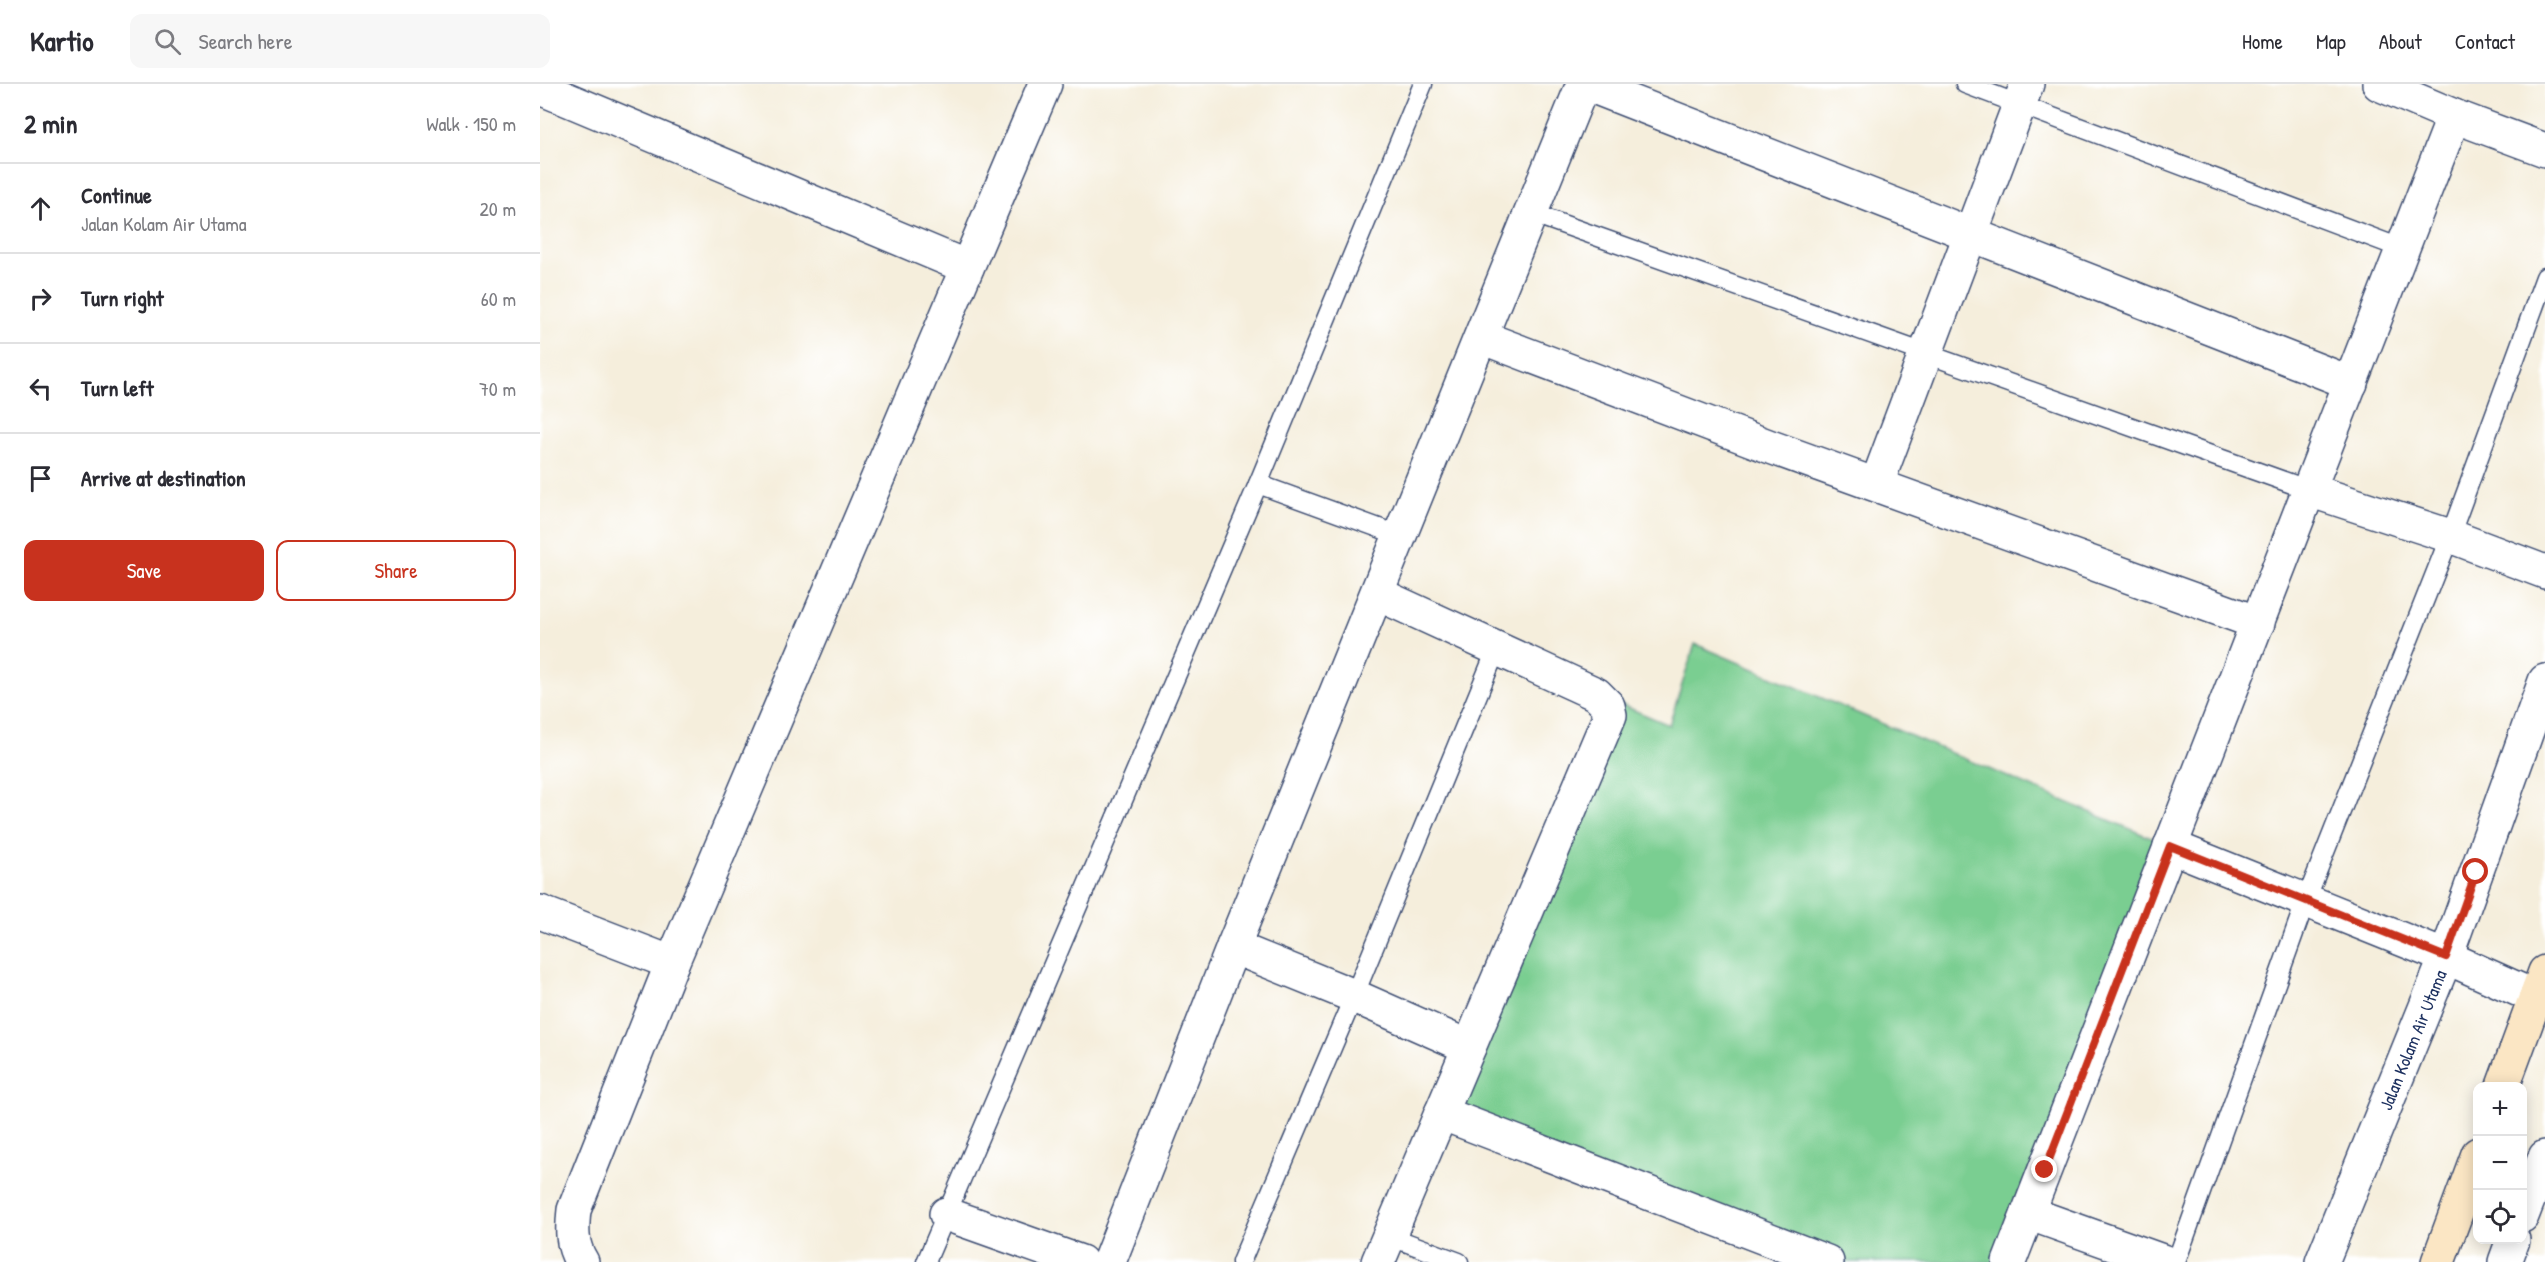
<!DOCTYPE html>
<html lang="en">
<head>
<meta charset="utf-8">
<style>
	:root { --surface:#fff; --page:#f7f7f7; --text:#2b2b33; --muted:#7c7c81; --line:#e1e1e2; --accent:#c8321e }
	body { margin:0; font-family:"Patrick Hand",sans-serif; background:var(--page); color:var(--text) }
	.controls { position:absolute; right:18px; bottom:18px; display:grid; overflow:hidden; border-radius:12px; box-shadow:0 3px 15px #0003 }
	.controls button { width:54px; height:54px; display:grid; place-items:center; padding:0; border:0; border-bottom:2px solid var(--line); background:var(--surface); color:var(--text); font:30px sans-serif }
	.stop { position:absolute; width:18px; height:18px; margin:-14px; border:4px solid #c8321e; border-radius:50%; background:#fff }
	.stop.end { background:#c8321e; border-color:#fff; box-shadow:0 2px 6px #0008 }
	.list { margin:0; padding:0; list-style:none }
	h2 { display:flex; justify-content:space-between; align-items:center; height:78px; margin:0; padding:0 24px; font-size:26px }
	h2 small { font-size:20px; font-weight:400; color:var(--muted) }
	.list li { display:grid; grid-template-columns:39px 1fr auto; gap:18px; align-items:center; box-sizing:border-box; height:90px; padding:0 24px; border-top:2px solid var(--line) }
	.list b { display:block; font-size:22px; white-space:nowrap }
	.list p { margin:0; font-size:20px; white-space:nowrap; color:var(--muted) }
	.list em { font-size:20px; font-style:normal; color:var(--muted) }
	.actions { display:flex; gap:12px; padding:18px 24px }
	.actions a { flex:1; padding:14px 0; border:2px solid var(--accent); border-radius:12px; text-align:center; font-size:21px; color:var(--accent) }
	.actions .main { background:var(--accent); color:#fff }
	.icon { flex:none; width:33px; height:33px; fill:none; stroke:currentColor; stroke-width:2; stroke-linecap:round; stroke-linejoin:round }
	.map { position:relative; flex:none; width:2005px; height:1178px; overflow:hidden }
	header { display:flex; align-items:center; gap:36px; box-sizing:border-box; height:84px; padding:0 30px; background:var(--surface); border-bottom:2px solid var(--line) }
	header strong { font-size:28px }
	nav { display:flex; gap:33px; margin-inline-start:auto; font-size:21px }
	.search { width:420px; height:54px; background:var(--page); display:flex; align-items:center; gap:15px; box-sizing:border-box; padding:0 21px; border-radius:12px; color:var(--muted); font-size:22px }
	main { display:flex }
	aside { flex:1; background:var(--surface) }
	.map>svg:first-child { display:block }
	.green { fill:#7ace91; stroke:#4a7e78; stroke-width:1.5 }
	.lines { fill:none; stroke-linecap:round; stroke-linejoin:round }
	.lane-casing { stroke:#3c4c71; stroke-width:21 }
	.street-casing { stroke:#3c4c71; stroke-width:36 }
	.secondary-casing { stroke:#3c4c71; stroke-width:36 }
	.lane { stroke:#fff; stroke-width:18 }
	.street { stroke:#fff; stroke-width:33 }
	.secondary { stroke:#fbe6c4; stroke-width:33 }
	.route { stroke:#c8321e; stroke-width:8 }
	.labels { text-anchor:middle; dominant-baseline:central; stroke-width:6; stroke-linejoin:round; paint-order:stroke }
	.street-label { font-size:18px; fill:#1b2f5e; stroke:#fff }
</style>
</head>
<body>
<header>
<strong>Kartio</strong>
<div class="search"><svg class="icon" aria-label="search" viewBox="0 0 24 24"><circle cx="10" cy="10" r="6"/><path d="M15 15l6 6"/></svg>Search here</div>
<nav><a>Home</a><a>Map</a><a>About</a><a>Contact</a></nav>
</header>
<main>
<aside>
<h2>2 min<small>Walk · 150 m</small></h2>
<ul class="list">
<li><svg class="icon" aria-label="ahead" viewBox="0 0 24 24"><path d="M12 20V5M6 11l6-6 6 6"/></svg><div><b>Continue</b><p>Jalan Kolam Air Utama</p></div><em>20 m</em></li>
<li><svg class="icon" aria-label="right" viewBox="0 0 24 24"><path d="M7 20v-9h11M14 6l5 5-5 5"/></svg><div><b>Turn right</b></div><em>60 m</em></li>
<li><svg class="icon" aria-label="left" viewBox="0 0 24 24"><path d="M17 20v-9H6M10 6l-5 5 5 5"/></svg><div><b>Turn left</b></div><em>70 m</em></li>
<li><svg class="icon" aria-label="arrive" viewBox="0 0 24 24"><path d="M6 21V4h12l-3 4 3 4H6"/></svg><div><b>Arrive at destination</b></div></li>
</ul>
<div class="actions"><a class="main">Save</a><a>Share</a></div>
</aside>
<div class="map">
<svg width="2005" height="1178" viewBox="0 0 2005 1178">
	<rect width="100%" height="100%" fill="#fff"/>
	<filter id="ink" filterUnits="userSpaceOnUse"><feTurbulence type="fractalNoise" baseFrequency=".0167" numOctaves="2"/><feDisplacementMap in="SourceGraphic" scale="12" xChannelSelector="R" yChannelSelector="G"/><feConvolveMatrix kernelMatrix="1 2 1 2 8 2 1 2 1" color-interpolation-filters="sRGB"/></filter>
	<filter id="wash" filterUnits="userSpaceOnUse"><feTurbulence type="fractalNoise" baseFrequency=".008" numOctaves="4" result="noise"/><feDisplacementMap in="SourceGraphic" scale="24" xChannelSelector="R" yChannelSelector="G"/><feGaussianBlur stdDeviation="1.35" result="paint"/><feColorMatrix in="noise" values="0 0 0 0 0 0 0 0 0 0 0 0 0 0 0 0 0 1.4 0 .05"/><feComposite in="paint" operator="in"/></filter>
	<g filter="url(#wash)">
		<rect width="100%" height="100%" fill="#f5eedc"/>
		<path class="green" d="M1155,560L1630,762L1469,1178H1287L901,1029L1068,640L1056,610L1129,641Z"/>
	</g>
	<g filter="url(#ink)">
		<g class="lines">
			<defs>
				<g id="lane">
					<path d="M1425,0L1863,165"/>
					<path d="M991,129L1769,406"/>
					<path d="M718,400L861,452"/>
					<path d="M849,1152L919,1178"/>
					<path d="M386,1178L718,400L883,0"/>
					<path d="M701,1178L814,912L957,564"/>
					<path d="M1636,1178L1766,816L1910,452L2005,193"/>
				</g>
				<g id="street">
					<path d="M1046,0L1811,299"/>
					<path d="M1839,0L1914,32L2005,66"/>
					<path d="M0,4L427,183"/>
					<path d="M941,253L1228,362L1718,539"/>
					<path d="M1337,399L1487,0"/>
					<path d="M1769,406L1910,452L2005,488"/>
					<path d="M838,510L1056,610L1068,622L1070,631L838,1178"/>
					<path d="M1630,762L1906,873L1995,913"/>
					<path d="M0,828L132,879"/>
					<path d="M693,863L814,912L929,963"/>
					<path d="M901,1029L1287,1178"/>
					<path d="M1488,1129L1625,1178"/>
					<path d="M406,1130L541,1178"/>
					<path d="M1982,1132L2005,1073"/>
					<path d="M42,1178C31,1161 32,1145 34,1126L132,879L505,0"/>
					<path d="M569,1178L693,863L1043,0"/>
					<path d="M1469,1178L1914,32"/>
					<path id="s1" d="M1782,1178L1906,873L2005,597"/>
					<path d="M1965,1178L1973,1156"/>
				</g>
				<g id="secondary">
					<path d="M1963,1002L2005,888"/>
					<path d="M1898,1178L1938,1070"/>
				</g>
			</defs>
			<use href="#lane" class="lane-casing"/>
			<use href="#street" class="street-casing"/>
			<use href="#secondary" class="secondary-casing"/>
			<use href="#lane" class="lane"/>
			<use href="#street" class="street"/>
			<use href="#secondary" class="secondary"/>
		</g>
	</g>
	<g class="lines" filter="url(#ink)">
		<path class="route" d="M1505,1086L1630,762L1906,873L1936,788"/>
	</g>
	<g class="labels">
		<g class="street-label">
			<text stroke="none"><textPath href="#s1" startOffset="240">Jalan Kolam Air Utama</textPath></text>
		</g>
	</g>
</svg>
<div class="controls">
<button>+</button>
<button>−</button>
<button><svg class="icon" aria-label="locate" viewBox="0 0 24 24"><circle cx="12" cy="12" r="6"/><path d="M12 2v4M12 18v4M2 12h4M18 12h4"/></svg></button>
</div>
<div class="stop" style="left:1936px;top:788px"></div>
<div class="stop end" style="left:1505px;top:1086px"></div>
</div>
</main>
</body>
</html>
